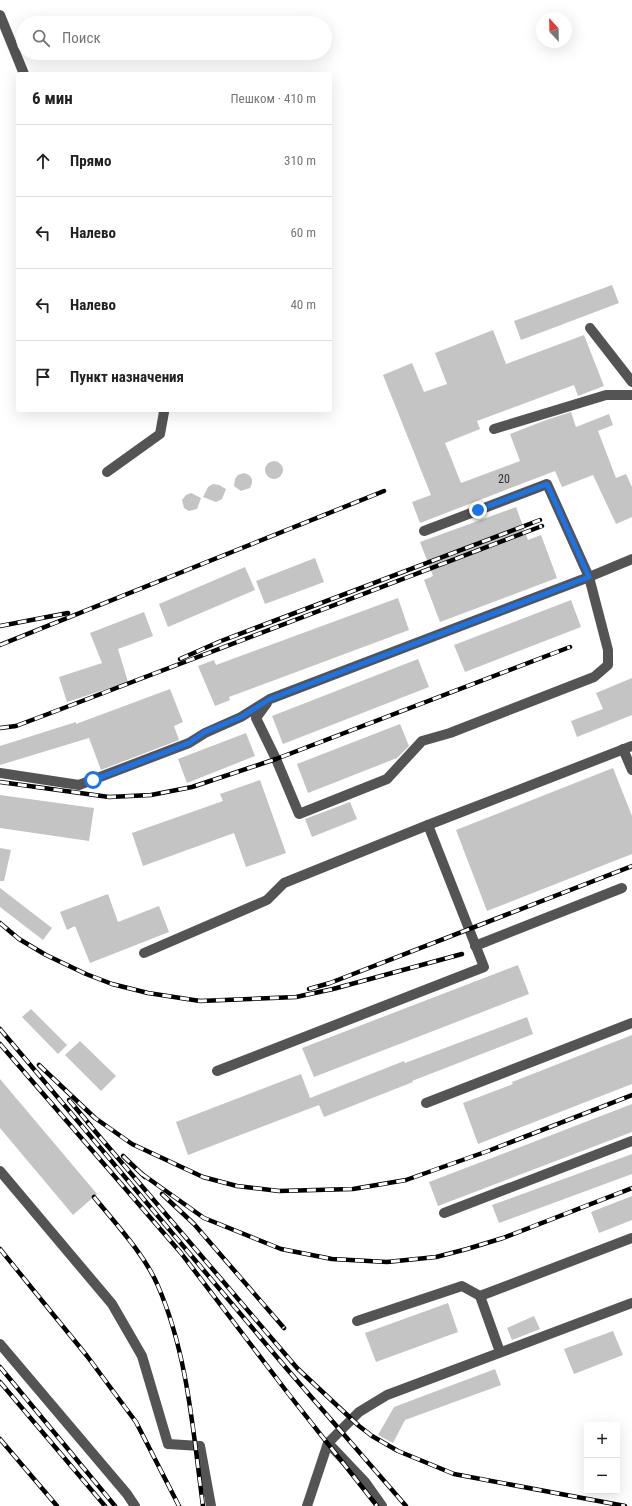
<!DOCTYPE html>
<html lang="ru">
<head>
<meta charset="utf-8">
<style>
	:root { --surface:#fff; --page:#f6f6f6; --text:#222; --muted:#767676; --line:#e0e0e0 }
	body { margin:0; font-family:"Roboto Condensed",sans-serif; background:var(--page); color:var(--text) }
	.controls { position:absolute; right:12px; bottom:12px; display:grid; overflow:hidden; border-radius:4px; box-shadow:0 4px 16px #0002 }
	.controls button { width:36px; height:36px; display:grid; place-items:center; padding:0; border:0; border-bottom:1px solid var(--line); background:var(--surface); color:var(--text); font:20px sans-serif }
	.compass { position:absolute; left:536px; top:12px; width:36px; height:36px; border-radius:50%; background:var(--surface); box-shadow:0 4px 16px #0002; rotate:338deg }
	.stop { position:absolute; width:12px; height:12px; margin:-9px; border:3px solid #1a73e8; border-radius:50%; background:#fff }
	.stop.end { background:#1a73e8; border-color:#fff; box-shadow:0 1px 4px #0008 }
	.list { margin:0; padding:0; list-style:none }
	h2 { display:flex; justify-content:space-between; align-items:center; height:52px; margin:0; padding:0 16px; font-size:17px }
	h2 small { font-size:13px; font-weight:400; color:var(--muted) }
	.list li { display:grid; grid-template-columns:26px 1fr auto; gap:12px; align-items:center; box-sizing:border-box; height:72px; padding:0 16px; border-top:1px solid var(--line) }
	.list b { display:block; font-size:15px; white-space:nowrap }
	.list em { font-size:13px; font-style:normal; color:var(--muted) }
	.icon { flex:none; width:22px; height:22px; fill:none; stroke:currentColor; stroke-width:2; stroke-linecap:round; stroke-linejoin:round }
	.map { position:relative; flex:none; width:632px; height:1506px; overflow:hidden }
	.search { position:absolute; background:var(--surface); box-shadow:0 4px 16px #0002; left:16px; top:16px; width:316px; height:44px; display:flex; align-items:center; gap:10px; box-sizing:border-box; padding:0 14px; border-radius:22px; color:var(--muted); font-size:15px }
	.panel { position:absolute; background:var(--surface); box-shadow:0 4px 16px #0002; left:16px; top:72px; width:316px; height:340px; border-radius:4px }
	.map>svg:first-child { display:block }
	.building { fill:#c4c4c4 }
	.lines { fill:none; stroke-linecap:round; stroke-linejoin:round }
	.minor { stroke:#545454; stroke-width:10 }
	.rail-casing { stroke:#000; stroke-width:4.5 }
	.rail { stroke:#fff; stroke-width:3; stroke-dasharray:9; stroke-linecap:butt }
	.route { stroke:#1a73e8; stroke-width:5 }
	.labels { text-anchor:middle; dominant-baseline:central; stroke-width:3.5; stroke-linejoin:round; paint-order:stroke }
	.number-label { font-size:12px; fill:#313131 }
</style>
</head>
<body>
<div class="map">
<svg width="632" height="1506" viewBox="0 0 632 1506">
	<rect width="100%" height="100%" fill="#fff"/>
	<g class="building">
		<path d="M612,285L619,303L521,340L514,321Z"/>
		<path d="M493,330L506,364L584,335L604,386L578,396L574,385L477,421L480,429L445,443L461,483L520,461L510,434L546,420L571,412L576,427L609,414L613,425L598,431L616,478L626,474L632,487V517L616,524L593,475L562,487L555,471L420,523L412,502L431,495L383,375L412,363L424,392L447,384L435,353Z"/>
		<circle cx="274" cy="470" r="9"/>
		<path d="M244,473L249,475L252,479V483L250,488L241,491L234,486L235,479L238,475Z"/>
		<path d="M213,484L219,485L226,489L222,499L216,502L203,497L208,487Z"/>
		<path d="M191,493L201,498L197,509L189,511L184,508L182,500L186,495Z"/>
		<path d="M516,507L528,540L541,535L557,578L440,622L424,580L433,576L420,542Z"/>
		<path d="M315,558L324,582L265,604L256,581Z"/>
		<path d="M245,567L255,590L168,627L159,604Z"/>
		<path d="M398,598L409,630L229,697L230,700L215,706L198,666L214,660L216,665Z"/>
		<path d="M571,600L581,627L465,672L454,645Z"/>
		<path d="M144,612L153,636L118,649L128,682L67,702L59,677L102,663L90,633Z"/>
		<path d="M418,659L429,687L283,744L272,716Z"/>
		<path d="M632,678V715L577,737L571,721L603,709L596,693Z"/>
		<path d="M170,689L183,722L174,726L179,740L101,770L89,738L0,765V746L76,722V724Z"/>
		<path d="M400,724L409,746L397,758L308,793L297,764Z"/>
		<path d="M246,733L255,756L187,783L178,759Z"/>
		<path d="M613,768L632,816V854L487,911L456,830Z"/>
		<path d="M260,780L286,853L246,867L234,833L143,866L132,833L223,801L220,794Z"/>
		<path d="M0,795L94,808L89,841L0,828Z"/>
		<path d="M350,802L357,819L312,837L305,819Z"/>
		<path d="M0,848L11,850L4,881H0Z"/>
		<path d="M0,888L52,928L43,940L0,907Z"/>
		<path d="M108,894L118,922L159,906L169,932L90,963L75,926L67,930L60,912Z"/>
		<path d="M518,965L529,994L314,1077L302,1048Z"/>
		<path d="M31,1009L67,1045L58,1054L22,1017Z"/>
		<path d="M527,1017L533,1034L412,1081L413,1082L324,1117L319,1105L188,1155L176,1122L301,1074L310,1098L404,1061L405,1063Z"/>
		<path d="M632,1035V1084L478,1144L463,1103L513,1084L512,1082Z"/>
		<path d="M80,1041L116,1076L101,1091L65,1055Z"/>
		<path d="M0,1079L97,1194L73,1215L0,1128Z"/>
		<path d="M632,1104V1132L438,1206L429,1182Z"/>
		<path d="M632,1154V1174L499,1223L492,1205Z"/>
		<path d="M632,1196V1220L599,1233L591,1212Z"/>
		<path d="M448,1303L458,1332L376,1362L365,1333Z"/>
		<path d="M534,1316L540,1329L512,1340L507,1328Z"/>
		<path d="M613,1331L623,1355L574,1374L564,1349Z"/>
		<path d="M495,1369L501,1385L405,1420L393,1443L378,1435L394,1407Z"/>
	</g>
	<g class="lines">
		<g class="minor">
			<path d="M0,15L24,74"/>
			<path d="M590,328L632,382"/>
			<path d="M494,429L606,395H632"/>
			<path d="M107,472L160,434L164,412L163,410"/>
			<path d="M267,703L256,718L276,759L299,814L387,779L422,741L450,733L594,677L608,665V650L589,577L632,559"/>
			<path d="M623,749L632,770"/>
			<path d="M0,773L79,785L189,743L205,733L241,717L270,699L589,577L547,484L424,531"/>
			<path d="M475,946L622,888"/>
			<path d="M144,953L267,900L284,883L428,825L632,746"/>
			<path d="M217,1071L484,967L428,825"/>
			<path d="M426,1103L632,1023"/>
			<path d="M0,1171L112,1304L142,1356L168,1444L200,1446L211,1506"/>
			<path d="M444,1213L632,1141"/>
			<path d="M357,1321L462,1286L480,1296"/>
			<path d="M0,1344L127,1494L135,1506"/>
			<path d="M500,1352L480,1296L632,1238"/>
			<path d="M328,1443L365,1482L382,1506"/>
			<path d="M307,1506L328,1443L359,1412L387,1395L632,1303"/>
		</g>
		<defs>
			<g id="rail">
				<path d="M0,626L68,613"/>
				<path d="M0,645L384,491"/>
				<path d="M180,659L221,641L540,520"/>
				<path d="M0,728L16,726L48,714L542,526"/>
				<path d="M0,782L109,797L151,795L192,787L276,759L570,647"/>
				<path d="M0,923L19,939L46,955L86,974L112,984L148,993L200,1001L296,997L333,989L462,954"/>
				<path d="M309,989L330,983L632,866"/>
				<path d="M0,1029L287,1369L406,1506"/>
				<path d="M0,1044L181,1253L287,1392L377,1506"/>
				<path d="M39,1065L95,1118L132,1144L203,1177L237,1186L279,1191L353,1189L406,1180L488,1151L632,1095"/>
				<path d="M69,1100L91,1126"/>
				<path d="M88,1123L297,1368L359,1426L372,1436L398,1451L454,1474L625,1506"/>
				<path d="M123,1156L145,1177"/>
				<path d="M142,1174L204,1218L281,1249L332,1259L387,1262L436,1257L467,1249L503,1238L632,1188"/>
				<path d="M162,1194L194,1224L284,1328"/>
				<path d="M94,1197C115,1223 145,1255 158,1286C188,1355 193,1432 203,1506"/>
				<path d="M0,1249L87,1356L136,1422L179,1506"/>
				<path d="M0,1367L115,1506"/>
				<path d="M0,1382L105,1506"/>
				<path d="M0,1439L57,1506"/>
			</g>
		</defs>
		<use href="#rail" class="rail-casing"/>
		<use href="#rail" class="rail"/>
	</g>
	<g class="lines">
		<path class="route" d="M93,780L189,743L205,732L241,717L270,699L589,577L547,484L478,510"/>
	</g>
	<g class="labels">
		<g class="number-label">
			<text x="504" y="479">20</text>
		</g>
	</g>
</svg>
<div class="controls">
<button>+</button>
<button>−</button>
</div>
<svg class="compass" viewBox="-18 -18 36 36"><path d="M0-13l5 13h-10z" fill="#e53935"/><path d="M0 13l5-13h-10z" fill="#767676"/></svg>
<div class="stop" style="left:93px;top:780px"></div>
<div class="stop end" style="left:478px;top:510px"></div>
<div class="search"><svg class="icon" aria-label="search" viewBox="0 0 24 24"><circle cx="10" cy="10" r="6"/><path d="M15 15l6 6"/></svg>Поиск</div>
<section class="panel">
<h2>6 мин<small>Пешком · 410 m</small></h2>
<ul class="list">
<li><svg class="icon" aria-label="ahead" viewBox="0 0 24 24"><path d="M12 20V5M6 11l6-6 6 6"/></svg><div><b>Прямо</b></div><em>310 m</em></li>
<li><svg class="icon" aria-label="left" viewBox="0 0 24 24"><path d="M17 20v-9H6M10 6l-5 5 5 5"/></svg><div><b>Налево</b></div><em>60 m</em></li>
<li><svg class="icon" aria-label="left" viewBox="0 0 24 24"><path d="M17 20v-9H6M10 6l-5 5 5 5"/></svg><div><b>Налево</b></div><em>40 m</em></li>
<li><svg class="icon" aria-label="arrive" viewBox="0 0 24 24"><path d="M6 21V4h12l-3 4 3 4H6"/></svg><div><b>Пункт назначения</b></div></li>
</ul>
</section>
</div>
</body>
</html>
